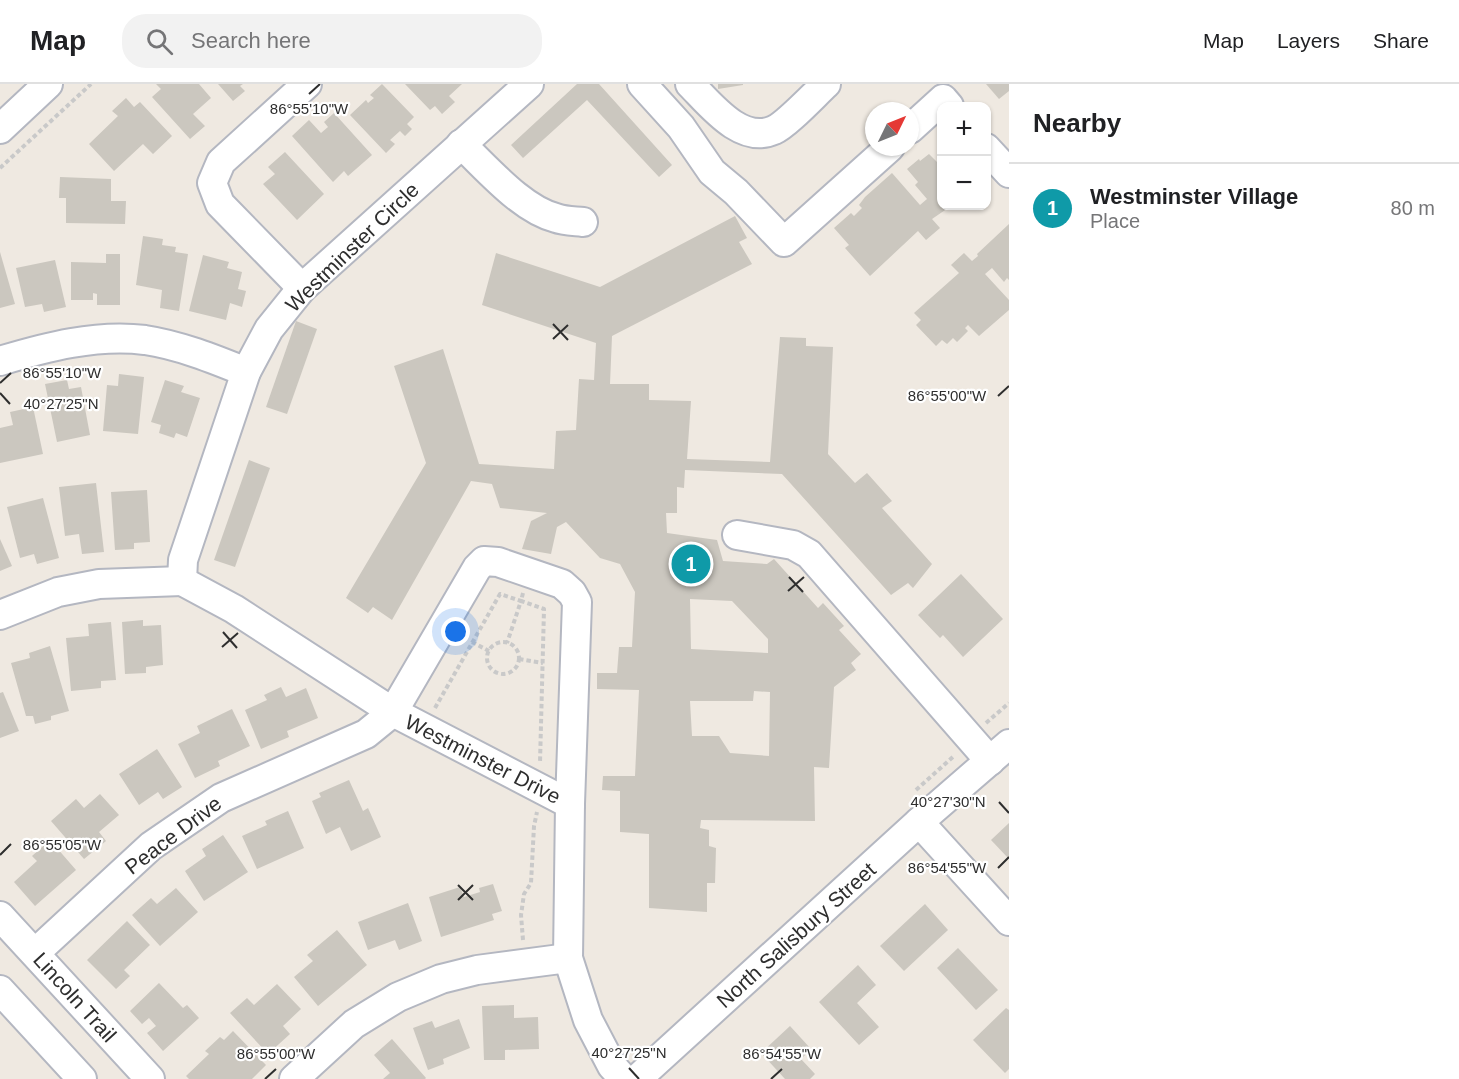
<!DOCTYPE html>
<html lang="en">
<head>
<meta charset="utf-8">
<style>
	:root { --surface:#fff; --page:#f2f2f2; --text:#202124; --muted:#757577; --line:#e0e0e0; --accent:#4264fb }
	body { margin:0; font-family:Arial,sans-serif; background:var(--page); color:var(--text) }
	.controls { position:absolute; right:18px; top:18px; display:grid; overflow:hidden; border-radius:12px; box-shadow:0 2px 4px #0004 }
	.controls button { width:54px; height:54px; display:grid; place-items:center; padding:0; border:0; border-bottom:2px solid var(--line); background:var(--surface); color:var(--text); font:30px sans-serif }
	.compass { position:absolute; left:865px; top:18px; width:54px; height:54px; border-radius:50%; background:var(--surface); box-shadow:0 2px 4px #0004; rotate:47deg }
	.you { position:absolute; left:456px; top:548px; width:21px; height:21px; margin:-15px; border:4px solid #fff; border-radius:50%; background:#1a73e8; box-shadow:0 0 0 9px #1a73e833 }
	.badge { display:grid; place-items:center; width:39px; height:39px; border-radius:50%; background:var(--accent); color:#fff; font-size:20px; font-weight:700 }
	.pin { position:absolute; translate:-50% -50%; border:3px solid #fff; box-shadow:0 2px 6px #0006 }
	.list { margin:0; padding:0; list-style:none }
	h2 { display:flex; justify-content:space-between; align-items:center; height:78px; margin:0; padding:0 24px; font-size:26px }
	h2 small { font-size:20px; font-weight:400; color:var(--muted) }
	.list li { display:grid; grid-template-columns:39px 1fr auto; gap:18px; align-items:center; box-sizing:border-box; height:90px; padding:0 24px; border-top:2px solid var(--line) }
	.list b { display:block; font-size:22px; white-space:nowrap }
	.list p { margin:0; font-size:20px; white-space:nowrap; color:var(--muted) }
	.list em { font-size:20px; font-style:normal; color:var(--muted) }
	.icon { flex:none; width:33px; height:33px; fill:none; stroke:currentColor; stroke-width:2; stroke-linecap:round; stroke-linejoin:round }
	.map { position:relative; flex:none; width:1009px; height:995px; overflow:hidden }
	header { display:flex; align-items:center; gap:36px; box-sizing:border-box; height:84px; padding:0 30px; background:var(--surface); border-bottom:2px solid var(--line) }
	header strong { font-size:28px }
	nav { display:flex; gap:33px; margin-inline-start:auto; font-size:21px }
	.search { width:420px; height:54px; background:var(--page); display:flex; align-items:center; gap:15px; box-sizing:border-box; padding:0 21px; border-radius:24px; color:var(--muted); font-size:22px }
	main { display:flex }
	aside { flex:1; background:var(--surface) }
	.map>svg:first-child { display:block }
	.building { fill:#cbc7bf; fill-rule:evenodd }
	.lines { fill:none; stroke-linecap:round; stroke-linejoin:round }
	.minor-casing { stroke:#b4b7c1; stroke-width:32 }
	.path { stroke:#c9c9c9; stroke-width:4; stroke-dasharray:4.5 3; stroke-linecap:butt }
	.minor { stroke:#fff; stroke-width:28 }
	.ticks { fill:none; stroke:#2e2e2e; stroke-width:2 }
	.labels { text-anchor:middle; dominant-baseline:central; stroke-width:4.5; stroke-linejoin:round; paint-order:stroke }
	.street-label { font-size:21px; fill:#2e2e2e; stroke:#fff }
	.ticks-label { font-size:15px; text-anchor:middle; fill:#2e2e2e; stroke:#fff; stroke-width:4.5; stroke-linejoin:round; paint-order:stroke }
</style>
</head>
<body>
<header>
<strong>Map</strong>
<div class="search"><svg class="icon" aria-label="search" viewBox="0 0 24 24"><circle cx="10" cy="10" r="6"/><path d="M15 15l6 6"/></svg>Search here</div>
<nav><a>Map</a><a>Layers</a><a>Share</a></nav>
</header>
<main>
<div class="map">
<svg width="1009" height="995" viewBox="0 0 1009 995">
	<rect width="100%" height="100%" fill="#efe9e1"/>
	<g class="building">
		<path d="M156,0H199L211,14L193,30L205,42L190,55L152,13L161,5Z"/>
		<path d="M218,0H243L240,2L245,7L233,17Z"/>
		<path d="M382,0L414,33L407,40L412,45L405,52L400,47L390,56L395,60L386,69L350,31L366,16L368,19L374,14L370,11Z"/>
		<path d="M405,0H462L449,12L455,18L442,30L435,22L430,26Z"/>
		<path d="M577,0H599L672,81L659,93L587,16L523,74L511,61Z"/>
		<path d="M718,0H743V1L718,5Z"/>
		<path d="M986,0H1009V7L999,15Z"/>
		<path d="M126,14L134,23L140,18L172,52L153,70L143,60L114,87L89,60L118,32L112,27Z"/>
		<path d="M334,29L372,71L348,92L344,87L333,98L292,52L309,36L321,49L328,43L324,38Z"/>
		<path d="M285,68L324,110L297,136L263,100L275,90L268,83Z"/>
		<path d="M929,70L937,78L940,75L942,76V122H951L932,135L940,144L926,156L918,147L870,192L845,164L849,161L834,144L851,129L854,132L862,124L859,121L865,113L892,89L920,121L927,115L915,101L918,98L907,85L919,75L920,77Z"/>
		<path d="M60,93L111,95V117H126L125,140L66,139V114H59Z"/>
		<path d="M735,132L747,154L739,158L752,180L612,252L610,300H649V316L691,317L687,375L770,378L780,253L806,254V262L833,263L828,370L855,399L867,389L892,417L882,424L932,480L913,504L908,499L891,511L782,390L685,386L684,404L677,403V429H666L667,449L717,456L723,477L767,480L774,475L818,524L823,519L844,542L839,546L861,570L851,579L856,586L834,603L829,684L814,683L815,737L701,736L700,744L709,746V762L716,764L715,799H707V828L649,824V750L620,748V707L602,706L603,692H635L639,606L597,605V589H617L619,563H632L635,508L620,480L600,474L566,438L557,443L551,470L522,465L531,437L547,429L500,424L492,400L471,397L392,536L373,523L368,529L346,514L426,379L394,282L443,265L479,380L554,385L556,347L576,346L579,295L594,296L596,259L482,221L496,169L600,203ZM690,515L732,517L768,555V569L691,565ZM754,607L770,608L769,672L730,669L719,652H692L690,617H753Z"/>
		<path d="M1009,140V196L1007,194L1004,198L992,184L985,190L1009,216V226L979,252L968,241L965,244L968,247L957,258L953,254L947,260L942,256L936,262L916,241L921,236L914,229L959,189L951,181L964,169L972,177L978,172L977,170Z"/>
		<path d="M143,152L163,155L162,161L176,163L175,168L188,170L179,227L160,224L162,206L136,201Z"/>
		<path d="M0,168L15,220L0,224Z"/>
		<path d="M106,170H120V221H97V210L93,209V216H71V178L106,179Z"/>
		<path d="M203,171L229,178L227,184L242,188L238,205L246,207L242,223L230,219L226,236L189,227Z"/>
		<path d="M55,176L66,223L44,228L42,220L25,223L16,184Z"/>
		<path d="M296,237L317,245L287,330L266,323Z"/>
		<path d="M119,290L144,293L138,350L103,347L107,301L118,302Z"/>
		<path d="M67,296L69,305L81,303L90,351L57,358L45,300Z"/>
		<path d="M165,296L184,302L181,308L200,314L187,353L176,349L174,354L159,349L161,341L151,338Z"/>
		<path d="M33,323L43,370L0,379V344L13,341L10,328Z"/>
		<path d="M249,376L270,384L235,483L214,476Z"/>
		<path d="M96,399L104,468L82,470L79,450L65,452L59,403Z"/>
		<path d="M147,406L150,458L134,459V465L115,466L111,408Z"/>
		<path d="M43,414L59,474L37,480L34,470L20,474L7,423Z"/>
		<path d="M0,455L12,482L0,487Z"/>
		<path d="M961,490L1003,535L963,573L943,551L940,554L918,531Z"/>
		<path d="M143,536V542L161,541L163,581L146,583V589L125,590L122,538Z"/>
		<path d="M111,538L116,596L101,597V604L71,607L66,554L89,552L88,540Z"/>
		<path d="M50,562L69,627L51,632V636L35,640L33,632H26L11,579L30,574L29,569Z"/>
		<path d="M281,603L286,613L306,604L318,634L287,647L289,653L261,665L245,626L267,616L264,611Z"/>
		<path d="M3,608L19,647L0,654V609Z"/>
		<path d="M232,625L250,662L218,677L220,682L195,694L178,660L200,649L197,642Z"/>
		<path d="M157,665L182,703L163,715L158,708L139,721L119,690Z"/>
		<path d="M349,696L363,727L368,724L381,753L351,767L340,743L326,750L312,717L321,713L319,709Z"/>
		<path d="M100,710L119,731L99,748L106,757L84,775L51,737L76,715L84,724Z"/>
		<path d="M288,727L304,764L257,785L242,752L267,741L265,737Z"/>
		<path d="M1009,739V775L991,756Z"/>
		<path d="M223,751L248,788L204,817L185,787L206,772L202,765Z"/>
		<path d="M50,756L76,786L35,822L14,798L37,777L32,772Z"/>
		<path d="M493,800L502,827L492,830L494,836L441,853L429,813L460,803L464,813L480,808L479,804Z"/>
		<path d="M176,804L198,828L160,862L132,831L151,814L157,820Z"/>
		<path d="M408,819L422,857L399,866L395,856L368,866L358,838Z"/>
		<path d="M925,820L948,846L904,887L880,862Z"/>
		<path d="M127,837L150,861L124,886L130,892L116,905L87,876Z"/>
		<path d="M337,846L367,881L318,922L294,893L313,877L307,871Z"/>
		<path d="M958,864L998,906L976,926L937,884Z"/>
		<path d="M858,881L876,901L857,919L879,943L859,961L819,918Z"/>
		<path d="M159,899L183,924L187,921L199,934L163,967L147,949L156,942L149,934L142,940L130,927Z"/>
		<path d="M277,900L301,925L283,942L290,950L268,970L230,929L247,914L254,921Z"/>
		<path d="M514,921V934L538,933L539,965L505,966V976H484L482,922Z"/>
		<path d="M1006,924L1009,926V985L1005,989L973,956Z"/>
		<path d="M459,935L470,964L443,975L444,980L428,986L413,944L432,937L435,944Z"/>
		<path d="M790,942L811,965L801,975L815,990L810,995H785L761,969Z"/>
		<path d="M233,947L266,981L252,995H189L186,992L209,970L205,967L220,953L224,956Z"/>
		<path d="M392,955L426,994L425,995H383L390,989L374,971Z"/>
	</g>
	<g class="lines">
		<defs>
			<g id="minor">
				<path d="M642,0L681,43L712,88L736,108L784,158L890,63"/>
				<path d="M690,0C710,20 741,61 774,46C786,41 815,10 826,0"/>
				<path d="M0,45L48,0"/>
				<path d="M910,45L943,15L949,22"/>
				<path d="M461,60C487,84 521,125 556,134C564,137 574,137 583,138"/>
				<path d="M986,64L1009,89"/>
				<path d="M302,204L220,120L212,99L221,78L307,0"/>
				<path d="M0,277C46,263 96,250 145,256C179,261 214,275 246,288"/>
				<path d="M737,451L793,461L809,470L990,677"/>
				<path d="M182,497L234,525L393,628L570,720L568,874L588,936L612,982L624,995"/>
				<path d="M182,497L183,476L246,288L269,245L302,204L529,0"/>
				<path d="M0,531L58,508L99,500L182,497"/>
				<path d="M919,738L1009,837"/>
				<path d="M0,832L150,995"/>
				<path d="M35,869L151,762L221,714L366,650L393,628L477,484L484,477L498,478L562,500L572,509L577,518L570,720"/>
				<path d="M0,906L82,995"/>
				<path d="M294,995L354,940L398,913L441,895L477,886L568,874"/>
				<path d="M637,995L919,738L1009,660"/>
			</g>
		</defs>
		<use href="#minor" class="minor-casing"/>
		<g class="path">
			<path d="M0,84L91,0"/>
			<path d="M523,509L521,517L544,525L540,679"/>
			<path d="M472,558L489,567"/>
			<circle cx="503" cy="574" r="16"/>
			<path d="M519,575L543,579"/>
			<path d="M435,624L500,510L521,517L507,559"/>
			<path d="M986,639L1009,619"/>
			<path d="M916,706L955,671"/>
			<path d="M523,856L521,831L524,810L531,799L534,742L537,728"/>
		</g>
		<use href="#minor" class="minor"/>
	</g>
	<path class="ticks" d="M309,10L320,0M553,240L568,256M553,255L568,241M0,299L11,289M0,309L10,320M998,312L1009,302M789,493L803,508M788,507L804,493M223,548L237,564M222,563L238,549M999,718L1009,729M0,771L11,760M998,784L1009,773M458,801L473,816M458,816L473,801M629,984L639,995M265,995L276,985M771,995L782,985"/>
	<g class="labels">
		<g class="street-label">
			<text transform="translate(352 163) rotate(-44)">Westminster Circle</text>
			<text transform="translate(483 675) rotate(27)">Westminster Drive</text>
			<text transform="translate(173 751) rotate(-37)">Peace Drive</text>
			<text transform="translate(796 851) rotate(-42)">North Salisbury Street</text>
			<text transform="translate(75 913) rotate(48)">Lincoln Trail</text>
		</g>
	</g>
	<g class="ticks-label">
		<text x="309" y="30">86°55'10"W</text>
		<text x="62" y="294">86°55'10"W</text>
		<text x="947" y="317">86°55'00"W</text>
		<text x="61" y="325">40°27'25"N</text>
		<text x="948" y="723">40°27'30"N</text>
		<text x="62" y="766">86°55'05"W</text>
		<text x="947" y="789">86°54'55"W</text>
		<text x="629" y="974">40°27'25"N</text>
		<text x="276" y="975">86°55'00"W</text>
		<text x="782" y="975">86°54'55"W</text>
	</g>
</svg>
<div class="controls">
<button>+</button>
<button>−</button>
</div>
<svg class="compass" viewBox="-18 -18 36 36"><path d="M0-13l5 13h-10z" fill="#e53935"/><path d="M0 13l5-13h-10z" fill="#757577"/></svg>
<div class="you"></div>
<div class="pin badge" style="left:691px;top:480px;background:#0f9aa8">1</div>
</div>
<aside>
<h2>Nearby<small></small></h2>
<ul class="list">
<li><span class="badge" style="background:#0f9aa8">1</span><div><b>Westminster Village</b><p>Place</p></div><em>80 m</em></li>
</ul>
</aside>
</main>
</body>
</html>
